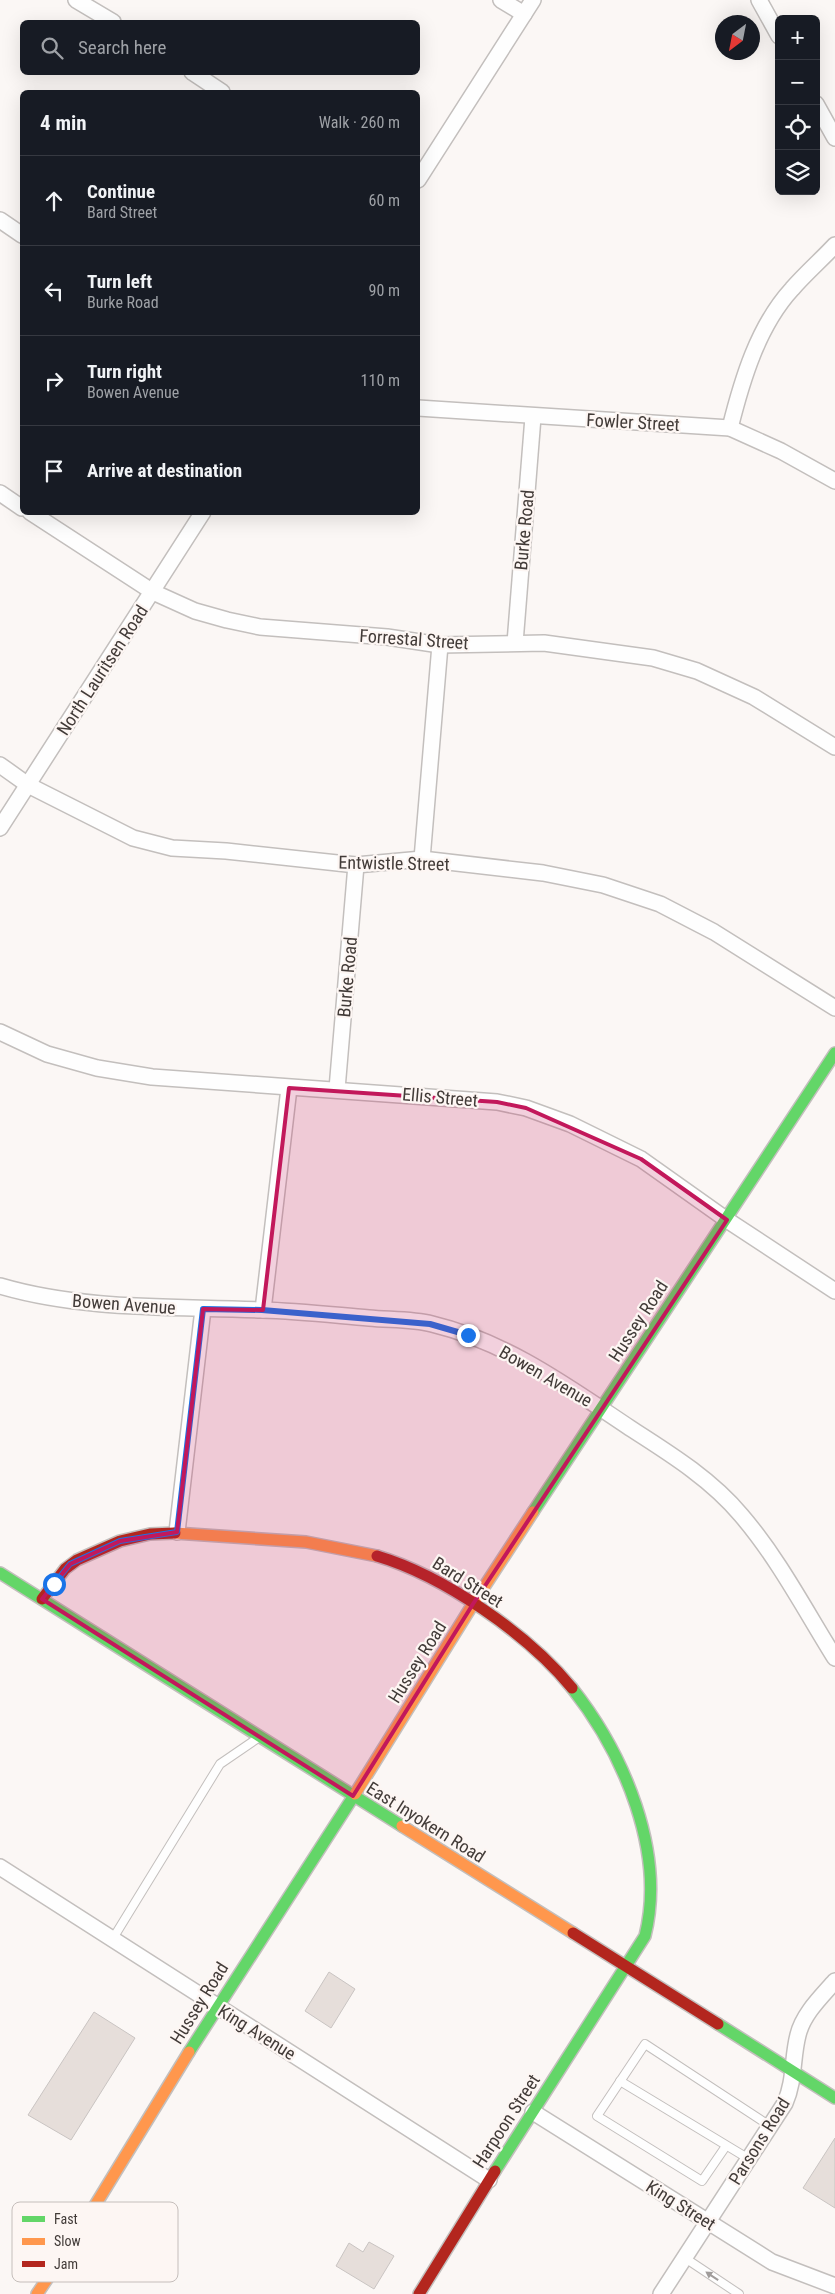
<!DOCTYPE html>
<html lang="en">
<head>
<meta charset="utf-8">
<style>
	:root { --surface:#171b24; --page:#242831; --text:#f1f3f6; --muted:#9ea1a6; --line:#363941 }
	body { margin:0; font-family:"Roboto Condensed",sans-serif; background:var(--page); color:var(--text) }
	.controls { position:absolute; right:15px; top:15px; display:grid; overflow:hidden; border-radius:8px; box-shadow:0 5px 20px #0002 }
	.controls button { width:45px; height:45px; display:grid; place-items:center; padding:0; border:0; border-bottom:1px solid var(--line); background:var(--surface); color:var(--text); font:25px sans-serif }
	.compass { position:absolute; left:715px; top:15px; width:45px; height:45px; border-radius:50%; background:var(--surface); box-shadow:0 5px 20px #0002; rotate:212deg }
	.stop { position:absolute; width:15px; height:15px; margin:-11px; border:4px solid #1a73e8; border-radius:50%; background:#fff }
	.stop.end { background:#1a73e8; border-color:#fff; box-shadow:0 1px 5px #0008 }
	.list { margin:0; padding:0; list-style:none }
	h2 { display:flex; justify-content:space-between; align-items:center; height:65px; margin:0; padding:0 20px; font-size:21px }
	h2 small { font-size:16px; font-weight:400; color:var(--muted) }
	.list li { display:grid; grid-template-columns:32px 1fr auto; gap:15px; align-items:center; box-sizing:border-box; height:90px; padding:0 20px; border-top:1px solid var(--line) }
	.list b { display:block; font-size:19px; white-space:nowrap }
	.list p { margin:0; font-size:16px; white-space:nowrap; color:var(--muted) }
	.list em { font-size:16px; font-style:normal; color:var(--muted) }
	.icon { flex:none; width:28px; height:28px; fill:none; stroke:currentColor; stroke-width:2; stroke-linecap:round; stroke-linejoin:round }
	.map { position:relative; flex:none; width:835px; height:2294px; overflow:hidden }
	.search { position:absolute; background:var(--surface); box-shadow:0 5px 20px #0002; left:20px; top:20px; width:400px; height:55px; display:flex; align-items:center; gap:12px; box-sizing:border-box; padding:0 18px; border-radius:8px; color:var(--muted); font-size:19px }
	.panel { position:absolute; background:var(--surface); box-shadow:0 5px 20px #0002; left:20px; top:90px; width:400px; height:425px; border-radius:8px }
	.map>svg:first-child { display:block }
	.building { fill:#e6deda; stroke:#c9c4c2 }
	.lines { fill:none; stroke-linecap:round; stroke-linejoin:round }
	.lane-casing { stroke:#c3bfbd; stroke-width:10 }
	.street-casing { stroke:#c3bfbd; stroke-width:18 }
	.fast-casing { stroke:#c3bfbd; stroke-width:14 }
	.slow-casing { stroke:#c3bfbd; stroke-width:14 }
	.jam-casing { stroke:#c3bfbd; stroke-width:14 }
	.lane { stroke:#fefefe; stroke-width:8 }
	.street { stroke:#fefefe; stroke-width:15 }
	.fast { stroke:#63d668; stroke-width:11 }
	.slow { stroke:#ff974d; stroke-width:11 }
	.jam { stroke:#b3261e; stroke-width:11 }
	.oneway { fill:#a09c9b }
	.route { stroke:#1a73e8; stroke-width:6 }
	.marked { fill:#c2185b; fill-opacity:0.2; stroke:#c2185b; stroke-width:4; stroke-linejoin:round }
	.labels { text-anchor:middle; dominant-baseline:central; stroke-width:4.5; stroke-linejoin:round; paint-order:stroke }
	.street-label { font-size:18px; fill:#423b38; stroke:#fdf6f3 }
	.key { fill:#fdf6f3; stroke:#c5bebb; stroke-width:1 }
	.key-label { font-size:14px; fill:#423b38 }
</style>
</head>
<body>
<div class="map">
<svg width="835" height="2294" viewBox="0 0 835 2294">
	<rect width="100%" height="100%" fill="#fbf7f5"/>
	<g class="building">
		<path d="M329,1972L355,1989L331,2028L305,2011Z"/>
		<path d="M94,2012L135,2038L71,2140L28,2115Z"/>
		<path d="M835,2138V2208L803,2188Z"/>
		<path d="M369,2242L394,2256L374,2289L336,2266L349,2243L363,2252Z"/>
	</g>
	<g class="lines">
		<defs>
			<g id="lane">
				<path d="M112,1940L220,1764L258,1738"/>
				<path d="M620,2081L749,2159"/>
				<path d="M726,2146L702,2181L597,2116L645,2044L770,2126"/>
				<path d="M685,2258L739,2294"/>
			</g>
			<g id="street">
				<path d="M76,0L113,22"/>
				<path d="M501,0L524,14"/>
				<path d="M759,0L779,36"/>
				<path d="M192,72L222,92"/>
				<path d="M816,104L835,138"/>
				<path d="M418,180L533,0"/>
				<path d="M0,220L22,235"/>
				<path d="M418,408L730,428L781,451L835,481"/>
				<path d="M730,428C742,380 758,326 792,289C805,274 821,260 835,245"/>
				<path d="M0,493L22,508"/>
				<path d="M30,512L153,592L195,611L227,620L260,627L387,637L440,645L544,643L653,658L697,671L754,697L835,747"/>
				<path d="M515,643L533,417"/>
				<path d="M0,765L28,785L133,838L172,848L226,851L356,865L422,859L543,873L603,885L660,904L714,932L835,1008"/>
				<path d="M0,828L203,512"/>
				<path d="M422,859L440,645"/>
				<path d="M0,1032L47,1054L97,1068L152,1077L497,1102L526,1108L570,1124L641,1159L727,1220L835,1291"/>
				<path d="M337,1089L356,865"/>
				<path d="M0,1286C85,1311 175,1306 262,1310C298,1311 333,1315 369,1318C389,1320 412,1319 432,1324C507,1342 567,1386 630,1428C669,1453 711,1479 741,1515C778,1558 805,1610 835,1658"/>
				<path d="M263,1310L289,1088"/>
				<path d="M177,1532L203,1309"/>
				<path d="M0,1867L489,2180"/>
				<path d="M533,2112L772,2262L835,2286"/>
				<path d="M661,2294L785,2103C795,2080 792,2058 798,2035C803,2014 821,1997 835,1981"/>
			</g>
			<g id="fast">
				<path d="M533,1512L835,1053"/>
				<path d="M0,1573L402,1826"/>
				<path d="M718,2024L835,2098"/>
				<path d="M189,2052L355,1794"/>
				<path d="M495,2171L645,1936C666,1852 624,1754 572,1688"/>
			</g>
			<g id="slow">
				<path d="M175,1533L306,1542L377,1556"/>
				<path d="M355,1794L473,1604L533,1512"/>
				<path d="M402,1826L573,1933"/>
				<path d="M37,2294L80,2230L189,2052"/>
			</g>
			<g id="jam">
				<path d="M377,1556C444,1576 528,1634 572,1688"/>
				<path d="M42,1599L65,1569L77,1560L120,1541L150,1534L175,1533"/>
				<path d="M573,1933L718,2024"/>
				<path d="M419,2294L495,2171"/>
			</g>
		</defs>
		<use href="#lane" class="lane-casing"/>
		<use href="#street" class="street-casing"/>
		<use href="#fast" class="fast-casing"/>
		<use href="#slow" class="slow-casing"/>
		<use href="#jam" class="jam-casing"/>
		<use href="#lane" class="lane"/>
		<use href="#street" class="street"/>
		<use href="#fast" class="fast"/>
		<use href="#slow" class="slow"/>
		<use href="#jam" class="jam"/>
	</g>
	<defs><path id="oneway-solid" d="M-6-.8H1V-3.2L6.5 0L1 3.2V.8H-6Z" transform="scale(1.25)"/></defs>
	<use class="oneway" href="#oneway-solid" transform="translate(712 2276) rotate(-146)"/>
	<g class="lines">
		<path class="route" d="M54,1584L70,1564L120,1541L177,1532L203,1309L262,1310L430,1324L468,1335"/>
	</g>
	<path class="marked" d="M289,1088L497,1102L526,1108L641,1159L727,1220L473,1604L353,1796L42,1599L70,1564L120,1541L177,1532L203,1309L263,1310Z"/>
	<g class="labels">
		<g class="street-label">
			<text transform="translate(633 422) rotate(3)">Fowler Street</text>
			<text transform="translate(524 530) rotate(-85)">Burke Road</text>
			<text transform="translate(414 639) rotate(4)">Forrestal Street</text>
			<text transform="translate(102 670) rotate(-57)">North Lauritsen Road</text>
			<text transform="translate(394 863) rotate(1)">Entwistle Street</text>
			<text transform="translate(347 977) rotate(-85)">Burke Road</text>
			<text transform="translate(440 1097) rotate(5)">Ellis Street</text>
			<text transform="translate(124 1304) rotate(4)">Bowen Avenue</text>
			<text transform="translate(638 1321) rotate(-57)">Hussey Road</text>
			<text transform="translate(546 1376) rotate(30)">Bowen Avenue</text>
			<text transform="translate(468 1582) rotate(32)">Bard Street</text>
			<text transform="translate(417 1662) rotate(-58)">Hussey Road</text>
			<text transform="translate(426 1822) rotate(32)">East Inyokern Road</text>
			<text transform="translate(199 2003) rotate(-58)">Hussey Road</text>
			<text transform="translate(257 2032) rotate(32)">King Avenue</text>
			<text transform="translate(506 2121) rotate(-57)">Harpoon Street</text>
			<text transform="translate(759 2141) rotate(-58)">Parsons Road</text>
			<text transform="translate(681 2205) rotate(32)">King Street</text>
		</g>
	</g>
	<rect x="12" y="2202" width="166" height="80" rx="8" class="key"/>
	<rect x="22" y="2216" width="23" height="6" fill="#63d668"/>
	<rect x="22" y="2238" width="23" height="7" fill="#ff974d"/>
	<rect x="22" y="2261" width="23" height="6" fill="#b3261e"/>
	<g class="key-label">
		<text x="54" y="2224">Fast</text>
		<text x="54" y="2246">Slow</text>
		<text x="54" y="2269">Jam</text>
	</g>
</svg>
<div class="controls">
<button>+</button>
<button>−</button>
<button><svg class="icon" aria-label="locate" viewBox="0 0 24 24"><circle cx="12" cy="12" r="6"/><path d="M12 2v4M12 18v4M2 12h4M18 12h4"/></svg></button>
<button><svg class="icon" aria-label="layers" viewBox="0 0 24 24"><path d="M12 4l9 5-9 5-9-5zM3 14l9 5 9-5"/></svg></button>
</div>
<svg class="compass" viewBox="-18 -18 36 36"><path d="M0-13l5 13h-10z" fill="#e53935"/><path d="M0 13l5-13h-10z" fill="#9ea1a6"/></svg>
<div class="stop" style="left:54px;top:1584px"></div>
<div class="stop end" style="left:468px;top:1335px"></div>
<div class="search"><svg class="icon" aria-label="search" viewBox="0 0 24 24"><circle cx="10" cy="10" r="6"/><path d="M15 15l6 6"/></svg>Search here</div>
<section class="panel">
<h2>4 min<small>Walk · 260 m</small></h2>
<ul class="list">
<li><svg class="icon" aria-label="ahead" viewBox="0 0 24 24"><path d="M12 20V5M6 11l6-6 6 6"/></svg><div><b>Continue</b><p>Bard Street</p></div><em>60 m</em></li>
<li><svg class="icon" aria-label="left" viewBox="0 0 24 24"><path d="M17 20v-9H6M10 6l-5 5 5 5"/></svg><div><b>Turn left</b><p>Burke Road</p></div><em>90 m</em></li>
<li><svg class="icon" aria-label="right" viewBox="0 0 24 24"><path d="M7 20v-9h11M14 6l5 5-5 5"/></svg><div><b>Turn right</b><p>Bowen Avenue</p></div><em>110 m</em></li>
<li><svg class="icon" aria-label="arrive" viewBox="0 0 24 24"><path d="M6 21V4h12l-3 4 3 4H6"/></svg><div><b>Arrive at destination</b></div></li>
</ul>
</section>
</div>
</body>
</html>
